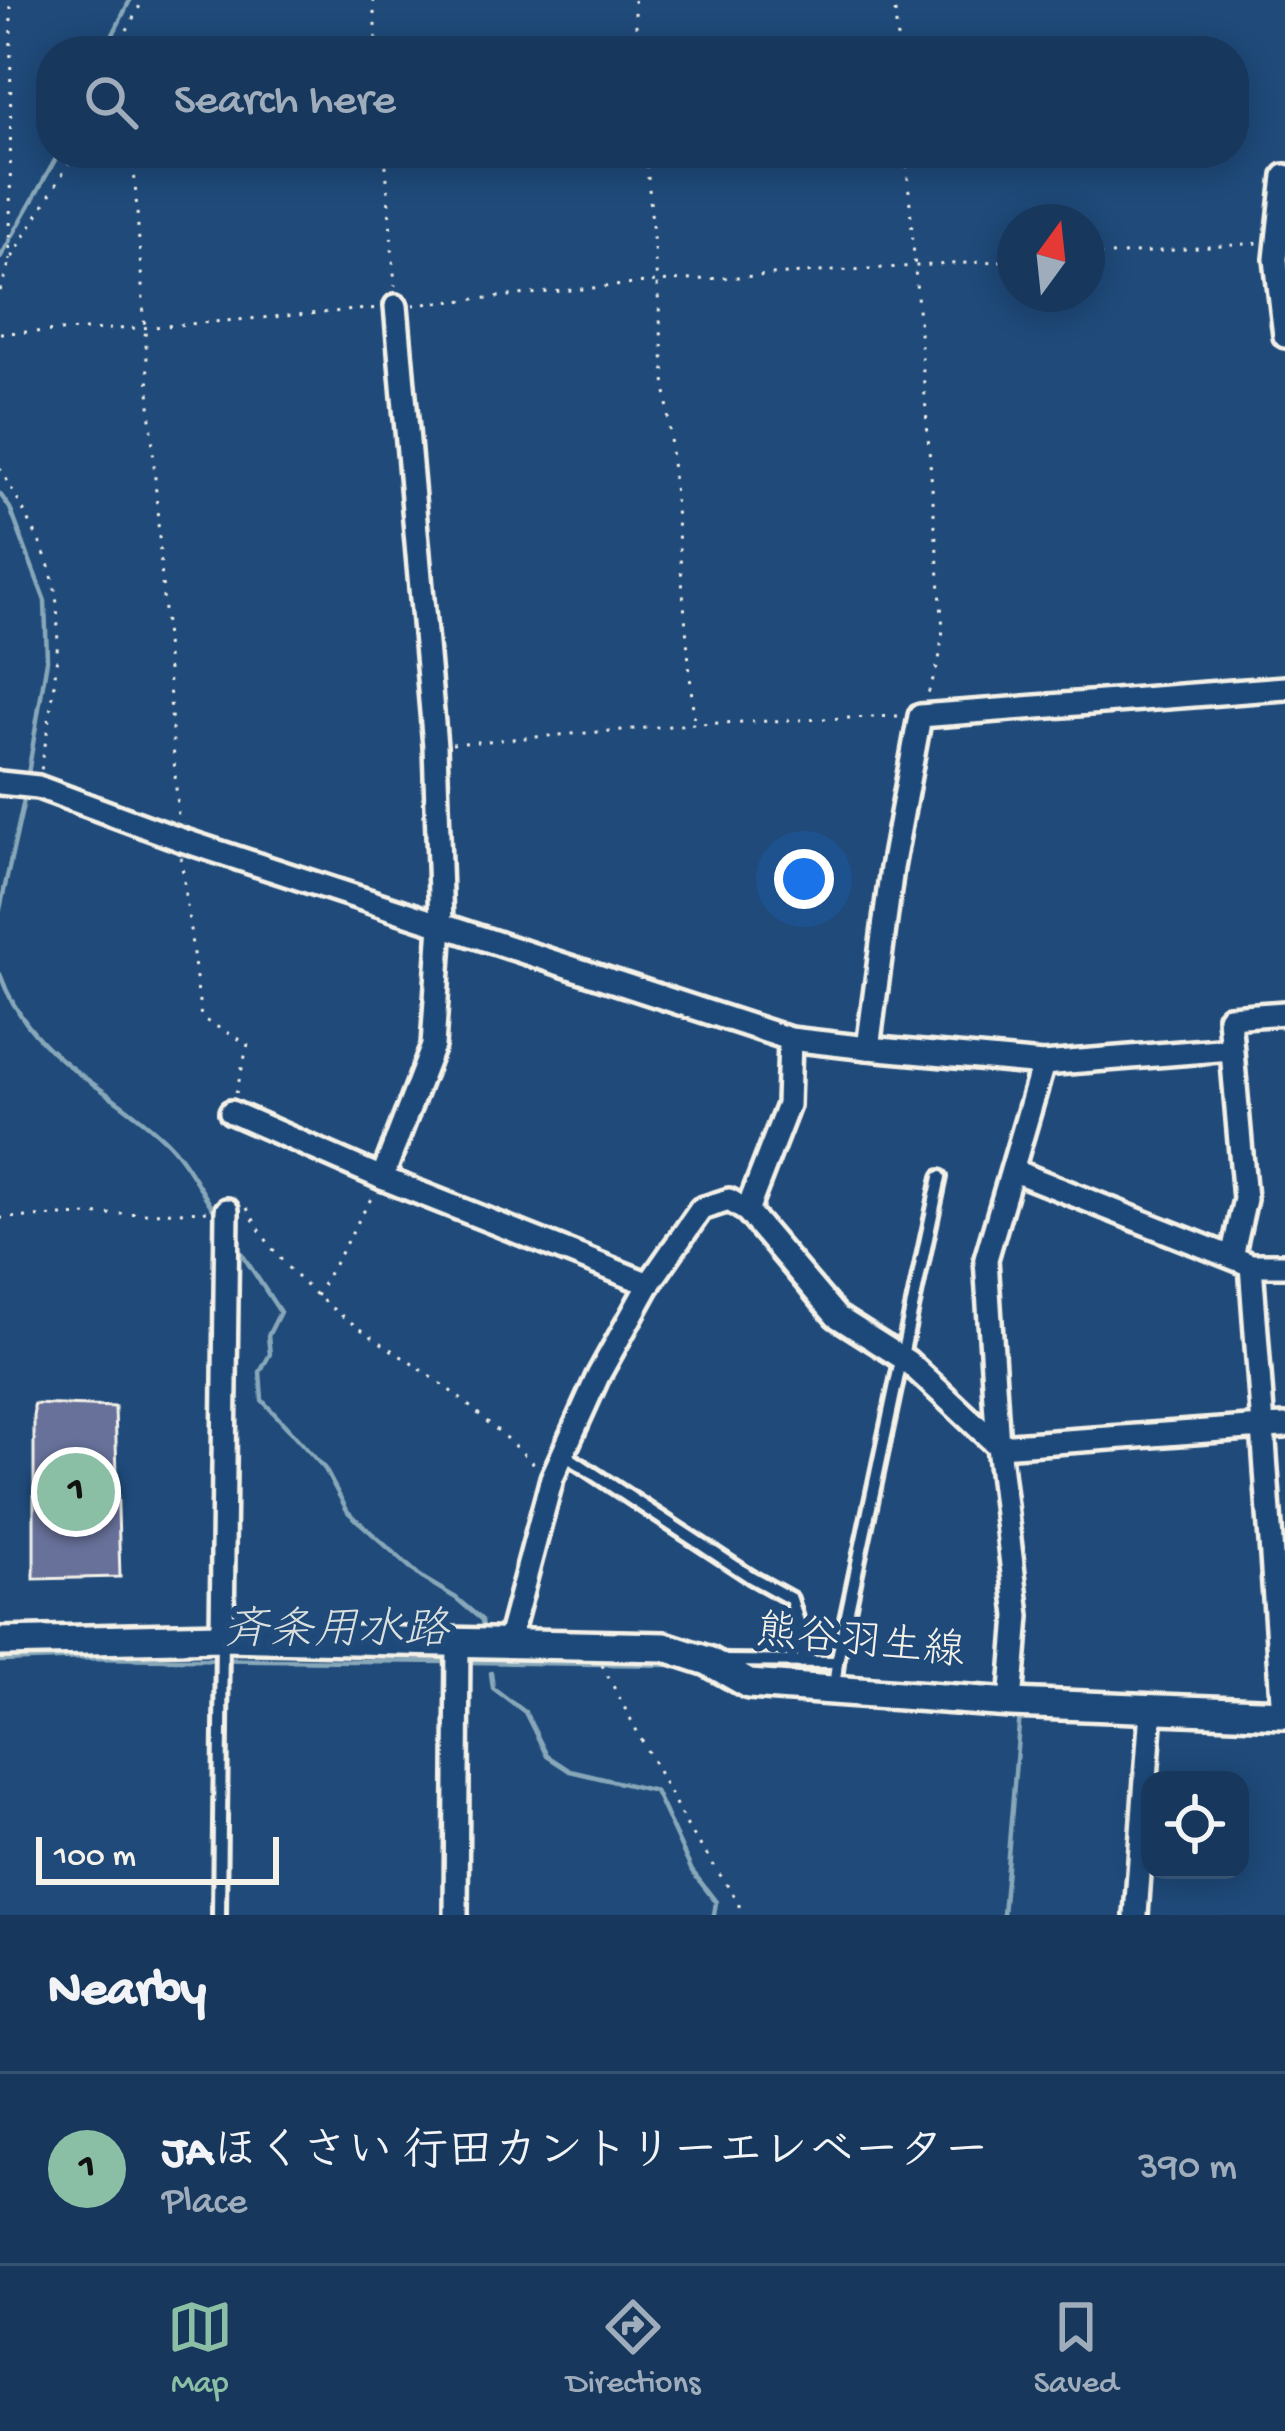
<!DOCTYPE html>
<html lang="en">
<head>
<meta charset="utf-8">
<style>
	:root { --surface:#17385c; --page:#244365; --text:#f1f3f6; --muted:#9eacbb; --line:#365272; --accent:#8abfa5 }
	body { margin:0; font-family:"Gochi Hand","Klee One",sans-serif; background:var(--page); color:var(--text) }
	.controls { position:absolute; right:36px; bottom:36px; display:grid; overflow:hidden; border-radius:24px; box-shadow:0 6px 30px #0003 }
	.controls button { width:108px; height:108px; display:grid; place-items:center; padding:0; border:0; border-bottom:3px solid var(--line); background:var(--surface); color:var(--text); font:60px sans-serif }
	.compass { position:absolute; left:997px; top:204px; width:108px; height:108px; border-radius:50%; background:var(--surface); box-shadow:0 6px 30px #0003; rotate:15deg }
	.scale { position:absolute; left:36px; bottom:30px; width:243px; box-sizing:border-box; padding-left:12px; border:6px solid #f4f1e8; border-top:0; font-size:33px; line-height:42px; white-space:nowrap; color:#f4f1e8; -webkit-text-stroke:9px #1f4a7a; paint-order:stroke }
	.you { position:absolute; left:804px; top:879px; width:42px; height:42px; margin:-30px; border:9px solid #fff; border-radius:50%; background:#1a73e8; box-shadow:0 0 0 18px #1a73e833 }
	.badge { display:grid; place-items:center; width:78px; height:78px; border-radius:50%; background:var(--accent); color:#111; font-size:39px; font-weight:700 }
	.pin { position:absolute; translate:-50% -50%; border:6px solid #fff; box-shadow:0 3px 12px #0006 }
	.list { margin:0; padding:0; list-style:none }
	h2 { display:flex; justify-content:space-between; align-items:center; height:156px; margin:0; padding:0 48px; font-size:51px }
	h2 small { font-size:39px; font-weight:400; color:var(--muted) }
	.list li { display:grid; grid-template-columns:78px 1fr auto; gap:36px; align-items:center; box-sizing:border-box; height:192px; padding:0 48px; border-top:3px solid var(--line) }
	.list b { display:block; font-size:45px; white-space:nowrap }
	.list p { margin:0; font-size:39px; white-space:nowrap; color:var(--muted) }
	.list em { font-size:39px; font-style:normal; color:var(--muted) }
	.icon { flex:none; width:66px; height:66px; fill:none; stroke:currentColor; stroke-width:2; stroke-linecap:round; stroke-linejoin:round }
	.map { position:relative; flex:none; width:1285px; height:1915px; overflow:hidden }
	.search { position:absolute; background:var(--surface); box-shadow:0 6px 30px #0003; left:36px; right:36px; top:36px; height:132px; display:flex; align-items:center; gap:30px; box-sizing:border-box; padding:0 42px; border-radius:48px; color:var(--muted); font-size:45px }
	.sheet { height:348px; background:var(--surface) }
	nav { display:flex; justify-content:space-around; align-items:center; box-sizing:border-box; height:168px; border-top:3px solid var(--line); background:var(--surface); font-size:33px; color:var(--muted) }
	nav a { display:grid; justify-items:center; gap:6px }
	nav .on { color:var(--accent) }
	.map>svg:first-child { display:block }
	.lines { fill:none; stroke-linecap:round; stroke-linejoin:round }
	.stream { stroke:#88a8b9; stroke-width:4.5 }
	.building { fill:#67719a; stroke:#f4f1e8; stroke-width:3 }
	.lane-casing { stroke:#f4f1e8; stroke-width:20 }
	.street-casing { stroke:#f4f1e8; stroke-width:30 }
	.secondary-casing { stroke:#f4f1e8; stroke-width:36 }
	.path { stroke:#f4f1e8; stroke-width:3; stroke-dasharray:3 9; stroke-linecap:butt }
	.lane { stroke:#1f4a7a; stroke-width:10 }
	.street { stroke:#1f4a7a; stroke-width:21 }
	.secondary { stroke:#1f4a7a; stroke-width:27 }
	.labels { text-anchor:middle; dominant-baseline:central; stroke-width:12; stroke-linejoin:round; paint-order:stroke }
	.street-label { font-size:42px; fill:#f4f1e8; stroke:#1f4a7a }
	.water-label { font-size:45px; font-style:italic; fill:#d9dfdc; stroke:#1f4a7a }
</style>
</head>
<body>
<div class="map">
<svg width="1285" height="1915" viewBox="0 0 1285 1915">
	<rect width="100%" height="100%" fill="#1f4a7a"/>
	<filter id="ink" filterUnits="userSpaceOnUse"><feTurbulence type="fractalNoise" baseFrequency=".00833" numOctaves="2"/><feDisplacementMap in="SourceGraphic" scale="24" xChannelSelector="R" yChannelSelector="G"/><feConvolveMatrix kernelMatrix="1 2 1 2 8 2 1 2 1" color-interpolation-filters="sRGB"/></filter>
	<g filter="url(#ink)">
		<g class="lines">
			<g class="stream">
				<path d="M105,51L130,0"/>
				<path d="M0,258L59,153"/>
				<path d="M0,494L10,508L45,601L47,660L27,780"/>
				<path d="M0,909L26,791"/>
				<path d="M0,974C30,1059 102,1081 163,1138C185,1158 200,1190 217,1215"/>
				<path d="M236,1245L280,1312L268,1336L270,1354L260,1372L262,1400L325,1469L348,1512L421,1577L456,1598L482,1620L483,1630"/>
				<path d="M0,1661L84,1658L450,1662"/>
				<path d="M468,1662L673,1665"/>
				<path d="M491,1673L493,1688L525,1712L547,1756L570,1771L655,1791L692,1871L716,1902L714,1915"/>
				<path d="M808,1675L1006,1689"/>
				<path d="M1018,1689L1192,1697"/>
				<path d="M1003,1915L1020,1713"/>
			</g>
		</g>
		<path class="building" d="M34,1404L115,1407L120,1577L34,1579Z"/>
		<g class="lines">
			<defs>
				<g id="lane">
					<path d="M562,1453L751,1577L791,1599L802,1635L803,1660"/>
					<path d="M723,1661L837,1662L834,1690"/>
					<path d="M837,1662L940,1177"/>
					<path d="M219,1915L222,1637"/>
				</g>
				<g id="street">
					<path d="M1285,176L1276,259L1285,336"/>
					<path d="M0,783L38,787L179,839L790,1039L868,1048"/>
					<path d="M1043,1064L1231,1049"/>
					<path d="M231,1112L382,1178L649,1284"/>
					<path d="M1014,1171L1251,1265H1285"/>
					<path d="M382,1178L433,1046L441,924L435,746L396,306"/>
					<path d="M747,1211L788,1105L790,1039"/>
					<path d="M1232,1257L1245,1199L1229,1017L1285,1013"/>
					<path d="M1251,1265L1263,1427L1285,1426"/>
					<path d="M222,1637L227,1210"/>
					<path d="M508,1643L552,1478L598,1376L649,1284L701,1209L729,1200L747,1211L836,1316L907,1361L998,1446L1263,1427L1283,1714"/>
					<path d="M1011,1703L1018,1616L998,1446L986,1259L1043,1064L868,1048L892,868L920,716L1285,688"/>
					<path d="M456,1915L458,1641"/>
					<path d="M1136,1915L1151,1710"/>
				</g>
				<path id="secondary" d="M0,1642L222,1637L665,1647L708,1661L749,1684L1011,1703L1285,1714"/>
			</defs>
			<use href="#lane" class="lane-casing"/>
			<use href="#street" class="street-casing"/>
			<use href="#secondary" class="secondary-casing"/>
			<g class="path">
				<path d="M373,0L377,51"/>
				<path d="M634,0L638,51"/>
				<path d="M894,0L898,51"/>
				<path d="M127,30L143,0"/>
				<path d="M119,51L126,32L127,51"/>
				<path d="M133,153L178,818"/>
				<path d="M385,153L395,286"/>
				<path d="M646,153L694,722"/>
				<path d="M906,153L943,629L939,661L928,694"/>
				<path d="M1087,257L1259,243"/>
				<path d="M10,261L11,0"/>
				<path d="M0,291L10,261L75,153"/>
				<path d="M413,305L656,282L1015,260"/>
				<path d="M0,333L142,328L379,308"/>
				<path d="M0,468C22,510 54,556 57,605C61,660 49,717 41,771"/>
				<path d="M452,744L694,724L898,716"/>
				<path d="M181,857L201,1018L248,1044L236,1093"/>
				<path d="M247,1208C294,1297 359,1325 437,1381C472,1406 504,1437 537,1466"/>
				<path d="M0,1218L208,1211"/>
				<path d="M316,1296L373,1195"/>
				<path d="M602,1665L686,1824L739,1903V1915"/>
			</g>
			<use href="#lane" class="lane"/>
			<use href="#street" class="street"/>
			<use href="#secondary" class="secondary"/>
		</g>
	</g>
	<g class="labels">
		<g class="street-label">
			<text transform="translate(860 1645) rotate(6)">熊谷羽生線</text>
		</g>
		<g class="water-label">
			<text x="336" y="1633">斉条用水路</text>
		</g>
	</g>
</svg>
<div class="controls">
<button><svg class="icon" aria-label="locate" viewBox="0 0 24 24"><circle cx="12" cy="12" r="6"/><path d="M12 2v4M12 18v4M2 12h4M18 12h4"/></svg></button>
</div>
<svg class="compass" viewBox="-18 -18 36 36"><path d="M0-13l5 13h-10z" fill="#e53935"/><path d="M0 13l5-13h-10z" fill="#9eacbb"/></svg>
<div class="scale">100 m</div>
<div class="you"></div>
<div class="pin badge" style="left:76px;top:1492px">1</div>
<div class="search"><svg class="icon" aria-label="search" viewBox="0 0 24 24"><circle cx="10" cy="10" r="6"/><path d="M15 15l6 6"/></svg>Search here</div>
</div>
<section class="sheet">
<h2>Nearby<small></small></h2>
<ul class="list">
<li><span class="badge">1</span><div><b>JAほくさい 行田カントリーエレベーター</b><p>Place</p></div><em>390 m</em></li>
</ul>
</section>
<nav>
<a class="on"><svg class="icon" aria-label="map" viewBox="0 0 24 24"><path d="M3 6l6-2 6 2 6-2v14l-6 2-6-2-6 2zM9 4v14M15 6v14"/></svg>Map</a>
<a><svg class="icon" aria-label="directions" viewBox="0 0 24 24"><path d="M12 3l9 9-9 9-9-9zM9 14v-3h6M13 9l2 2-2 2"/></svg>Directions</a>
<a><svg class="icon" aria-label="saved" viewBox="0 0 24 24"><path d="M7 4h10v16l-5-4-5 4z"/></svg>Saved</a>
</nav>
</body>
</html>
